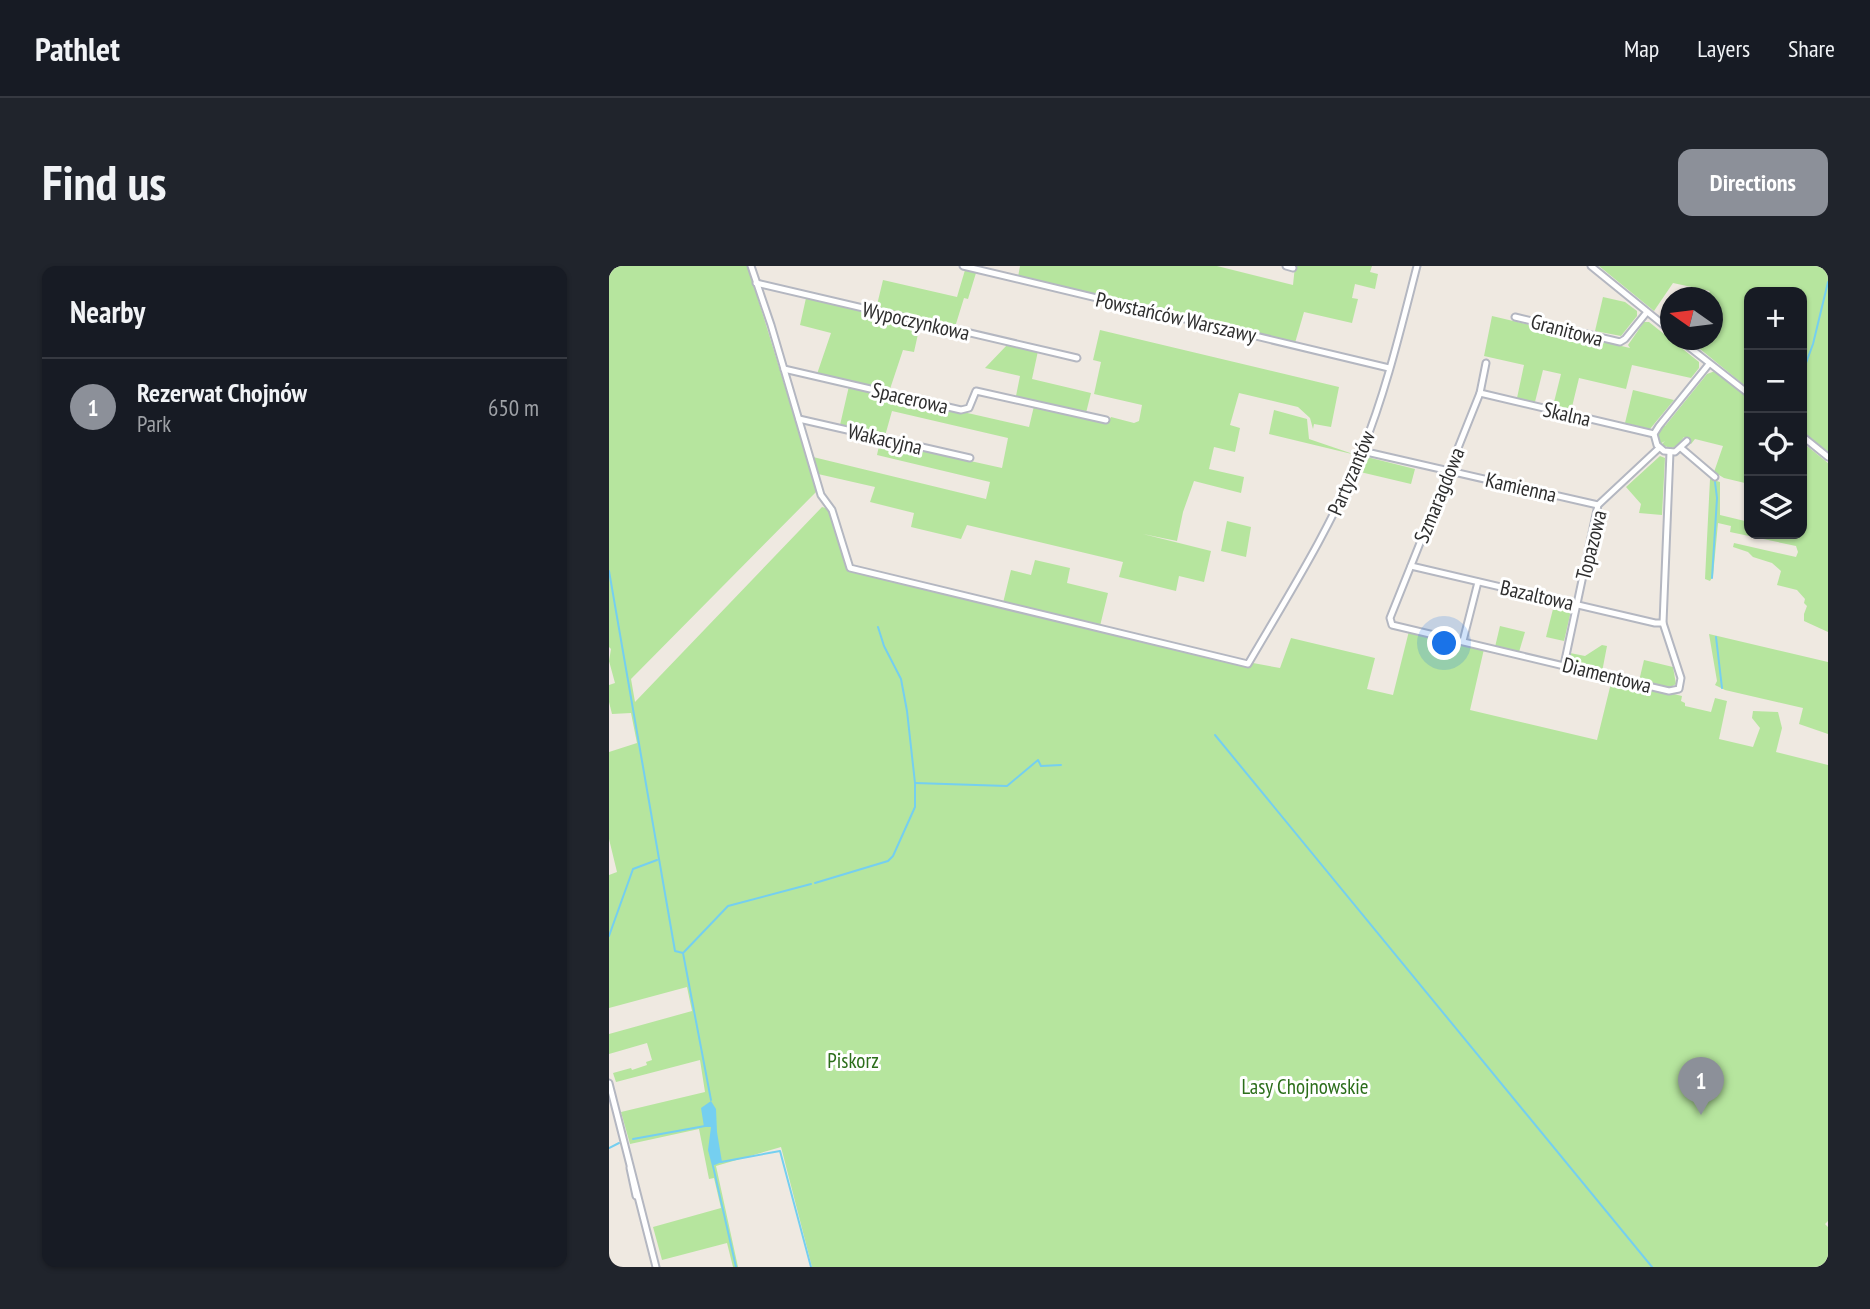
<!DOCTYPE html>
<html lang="en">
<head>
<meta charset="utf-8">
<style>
	:root { --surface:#171b24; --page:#20242c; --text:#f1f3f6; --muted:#9ea1a6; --line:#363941; --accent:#8c9099 }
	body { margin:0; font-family:"PT Sans Narrow",sans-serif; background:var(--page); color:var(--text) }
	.controls { position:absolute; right:21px; top:21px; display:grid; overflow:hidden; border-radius:14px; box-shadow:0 2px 5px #0004 }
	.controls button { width:63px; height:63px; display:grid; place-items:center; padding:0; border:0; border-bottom:2px solid var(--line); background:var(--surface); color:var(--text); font:35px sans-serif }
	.compass { position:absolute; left:1051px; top:21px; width:63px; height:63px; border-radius:50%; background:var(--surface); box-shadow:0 2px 5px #0004; rotate:284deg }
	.you { position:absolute; left:836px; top:378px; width:24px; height:24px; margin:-18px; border:5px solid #fff; border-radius:50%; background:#1a73e8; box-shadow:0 0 0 10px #1a73e833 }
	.badge { display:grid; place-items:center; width:46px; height:46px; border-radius:50%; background:var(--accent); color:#fff; font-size:23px; font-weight:700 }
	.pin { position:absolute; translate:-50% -58px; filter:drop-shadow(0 2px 4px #0008) }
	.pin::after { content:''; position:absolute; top:37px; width:24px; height:21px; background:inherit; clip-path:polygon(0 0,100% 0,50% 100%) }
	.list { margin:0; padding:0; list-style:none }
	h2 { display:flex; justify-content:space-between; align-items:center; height:91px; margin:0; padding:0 28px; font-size:30px }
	h2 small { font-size:23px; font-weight:400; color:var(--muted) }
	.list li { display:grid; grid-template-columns:46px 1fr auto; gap:21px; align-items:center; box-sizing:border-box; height:98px; padding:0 28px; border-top:2px solid var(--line) }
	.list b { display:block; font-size:26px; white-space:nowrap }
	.list p { margin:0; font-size:23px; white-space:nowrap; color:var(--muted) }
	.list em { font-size:23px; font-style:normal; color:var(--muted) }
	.icon { flex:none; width:38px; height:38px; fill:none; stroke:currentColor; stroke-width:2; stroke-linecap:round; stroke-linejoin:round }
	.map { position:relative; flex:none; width:1219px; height:1001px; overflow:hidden; border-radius:14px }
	header { display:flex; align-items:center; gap:42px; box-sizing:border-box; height:98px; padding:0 35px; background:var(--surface); border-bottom:2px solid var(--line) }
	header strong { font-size:33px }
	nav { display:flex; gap:38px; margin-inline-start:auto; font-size:24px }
	.intro { display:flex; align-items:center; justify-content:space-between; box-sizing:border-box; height:168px; padding:0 42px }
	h1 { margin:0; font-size:49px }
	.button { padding:18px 32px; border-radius:14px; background:var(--accent); color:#fff; font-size:24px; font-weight:700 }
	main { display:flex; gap:42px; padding:0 42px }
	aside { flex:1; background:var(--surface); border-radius:14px; box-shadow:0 2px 5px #0004 }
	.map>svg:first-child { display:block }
	.green { fill:#b6e59e }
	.water { fill:#75cff0 }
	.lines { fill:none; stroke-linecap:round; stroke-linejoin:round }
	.stream { stroke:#75cff0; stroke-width:2 }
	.minor-casing { stroke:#b4b7c1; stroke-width:9 }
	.minor { stroke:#fff; stroke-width:5 }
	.labels { text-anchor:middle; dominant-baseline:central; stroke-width:6; stroke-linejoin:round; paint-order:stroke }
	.street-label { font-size:21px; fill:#2e2e2e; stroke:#fff }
	.park-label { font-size:21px; fill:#2c6e1b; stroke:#fff }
</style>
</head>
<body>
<header>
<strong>Pathlet</strong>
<nav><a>Map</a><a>Layers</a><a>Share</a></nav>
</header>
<div class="intro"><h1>Find us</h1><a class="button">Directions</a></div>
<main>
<aside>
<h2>Nearby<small></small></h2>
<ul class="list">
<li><span class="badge">1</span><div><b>Rezerwat Chojnów</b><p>Park</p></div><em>650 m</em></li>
</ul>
</aside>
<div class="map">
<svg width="1219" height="1001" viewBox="0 0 1219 1001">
	<rect width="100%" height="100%" fill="#efe9e1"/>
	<g class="green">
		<path d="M0,0H139L208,225L22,413L26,436L213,241L220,243L240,305L642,400L644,397L671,402L682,372L766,392L758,423L784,429L800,365L875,383L861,444L988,474L1003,413L1073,430L1072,435L1076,437V440L1102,446L1106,432L1118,435L1110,473L1144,481L1151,462L1143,452L1144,445L1169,446L1173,462L1167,486L1219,499V955L1216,958L1219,961V1001H203L172,881L107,900L129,1001H124L118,977L53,994L44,961L112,942L105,912L100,913L90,863L21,878L12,846L96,826L91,794L7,816L4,807L22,802L23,804L38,799L37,796L43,794L38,777L0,788V768L83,745L78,721L0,742V609L8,606L0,573V486L28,477L22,447L3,448L0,436V419L6,417L0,395L2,383L0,381Z"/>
		<path d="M411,0H608L684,19L686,0H763L761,6L769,8L766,23L746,18L743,32L749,33L743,57L695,46L686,77L409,11Z"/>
		<path d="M990,0H1219V187L1193,165V26H1140V123L1080,74H1104V32L1097,31L1101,25L1064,17L1045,45Z"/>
		<path d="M356,4L367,7L359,33L355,32L346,61L267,43L274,14L348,31Z"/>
		<path d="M994,31L1016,36L1028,45V50L1012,70L986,65Z"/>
		<path d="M197,32L311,59L305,86L294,84L280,126L208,108L222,67L191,59Z"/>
		<path d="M883,50L1021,82L1019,79L1035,56H1040L1090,96V102L1082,112L1023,99L1017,123L970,112L962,145L944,140L952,108L934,104L926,136L908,132L915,99L875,90Z"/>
		<path d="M491,64L730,121L722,161L705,158L704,163L701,152L689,141L630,127L621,159L631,162L626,186L605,181L600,203L635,211L632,227L585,215L574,246L568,275L534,268L602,285L595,316L570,310L567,325L510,311L514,296L358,259L352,273L302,261L305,247L261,236L266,221L209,208L204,191L377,233L381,216L268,189L271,175L393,202L399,172L283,145L276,170L231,159L240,120L420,161L425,140L499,156L502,151L525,157L530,155L533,139L485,128L492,96L484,94Z"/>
		<path d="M399,78L429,85L423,113L482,127L477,147L407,130L411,110L376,102Z"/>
		<path d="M1106,105L1140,133V218L1115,212L1105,206L1114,180L1086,173L1082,178L1075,171L1068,180L1062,182L1052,179L1056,175L1051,178C1047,171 1050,165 1054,159L1056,160L1098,108Z"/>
		<path d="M1024,124L1065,134L1041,163L1016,157Z"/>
		<path d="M665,144L698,153L700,173L747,189L660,168Z"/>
		<path d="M1193,176L1219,197V366L1195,355V348L1198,340L1195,337L1196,333L1188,324L1168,319L1172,305L1163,297L1144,291L1139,286L1124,281L1125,277L1187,291L1189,286L1187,280L1121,266L1122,260L1109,257L1104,310L1101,315L1096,313L1101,213L1111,216V249L1140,256V268H1193Z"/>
		<path d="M1051,190L1056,192L1053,249L1030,247L1032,238L1017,221Z"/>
		<path d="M758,191L806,203L802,218L747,205L752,194Z"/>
		<path d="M618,255L642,261L637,291L612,285Z"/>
		<path d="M426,294L461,302L458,317L499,327L491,360L394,337L402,304L422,309Z"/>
		<path d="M945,339L962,345L955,375L937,371Z"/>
		<path d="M891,360L916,366L910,386L886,381Z"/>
		<path d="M1100,368L1219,396V468L1190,458L1194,442L1116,424L1106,419L1108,415Z"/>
		<path d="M993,379L998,380L993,406L964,399L960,392L961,387L976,390Z"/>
		<path d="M1035,394L1064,401L1067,418L1060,422L1030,415Z"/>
	</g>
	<path class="water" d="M102,835L107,843L108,866L113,896L103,900L99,884L102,861H95L92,842Z"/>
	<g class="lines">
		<g class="stream">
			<path d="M1193,108L1204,78L1219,16"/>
			<path d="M0,305L66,685L74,687L102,834"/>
			<path d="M1103,312L1108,232L1106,216"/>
			<path d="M1107,371L1113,422"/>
			<path d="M606,469L1043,1001"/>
			<path d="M306,517L398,520L429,494L432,500L452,499"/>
			<path d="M206,617L279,595L284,590L306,541V517L298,445L292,413L275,380L269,361"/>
			<path d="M0,670L24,603L48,594"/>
			<path d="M75,686L119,640L202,618"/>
			<path d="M24,873L96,860"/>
			<path d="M0,882L10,877"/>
			<path d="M112,896L171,885L202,1001"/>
			<path d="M104,900L127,1001"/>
		</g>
		<defs>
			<g id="minor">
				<path d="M142,0L162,59L212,229L223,244L241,302L639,398C680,328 723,260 753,185C777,126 792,62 808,0"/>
				<path d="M354,0L780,102"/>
				<path d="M677,0L684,2"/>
				<path d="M982,0L1062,65"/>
				<path d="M147,17L468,92"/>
				<path d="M906,51L1011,76L1016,73L1038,46"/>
				<path d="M1071,74L1140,128"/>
				<path d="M877,97L871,127L781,352L783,359L1060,425L1070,423L1072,412L1054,357L1061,186"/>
				<path d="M175,103L352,144L360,142L367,125L497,154"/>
				<path d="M871,127L1045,168"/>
				<path d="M190,153L361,192"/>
				<path d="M1193,170L1219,191"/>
				<path d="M1078,175L1066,186L1055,185L1048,179L1045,168L1050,160L1100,98"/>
				<path d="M1072,182L1106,211"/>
				<path d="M753,185L989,239"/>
				<path d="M802,300L1046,357H1054"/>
				<path d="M854,375L869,316"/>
				<path d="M955,399L989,239L1050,182"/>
				<path d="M0,817L47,1001"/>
				<path d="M21,902L27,930"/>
			</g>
		</defs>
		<use href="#minor" class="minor-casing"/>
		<use href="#minor" class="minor"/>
	</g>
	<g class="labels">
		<g class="street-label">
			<text transform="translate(567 51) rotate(13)">Powstańców Warszawy</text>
			<text transform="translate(307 55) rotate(13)">Wypoczynkowa</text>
			<text transform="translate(958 64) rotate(15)">Granitowa</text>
			<text transform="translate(301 132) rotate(13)">Spacerowa</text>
			<text transform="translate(958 148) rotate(13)">Skalna</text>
			<text transform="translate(276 173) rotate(13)">Wakacyjna</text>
			<text transform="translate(742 207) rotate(-67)">Partyzantów</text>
			<text transform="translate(912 221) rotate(13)">Kamienna</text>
			<text transform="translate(830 229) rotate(-68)">Szmaragdowa</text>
			<text transform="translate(982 279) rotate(-76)">Topazowa</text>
			<text transform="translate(928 329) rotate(13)">Bazaltowa</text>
			<text transform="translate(998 409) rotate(14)">Diamentowa</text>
		</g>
		<g class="park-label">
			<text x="244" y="794">Piskorz</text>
			<text x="696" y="820">Lasy Chojnowskie</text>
		</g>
	</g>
</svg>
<div class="controls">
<button>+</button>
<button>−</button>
<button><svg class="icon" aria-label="locate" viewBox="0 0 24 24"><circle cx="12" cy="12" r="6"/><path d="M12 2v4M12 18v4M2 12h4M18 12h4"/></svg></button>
<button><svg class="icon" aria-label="layers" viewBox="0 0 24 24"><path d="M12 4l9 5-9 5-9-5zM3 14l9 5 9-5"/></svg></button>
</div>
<svg class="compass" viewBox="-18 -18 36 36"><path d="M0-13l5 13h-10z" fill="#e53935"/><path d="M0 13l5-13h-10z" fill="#9ea1a6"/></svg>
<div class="you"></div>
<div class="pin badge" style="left:1092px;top:849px">1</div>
</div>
</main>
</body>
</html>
